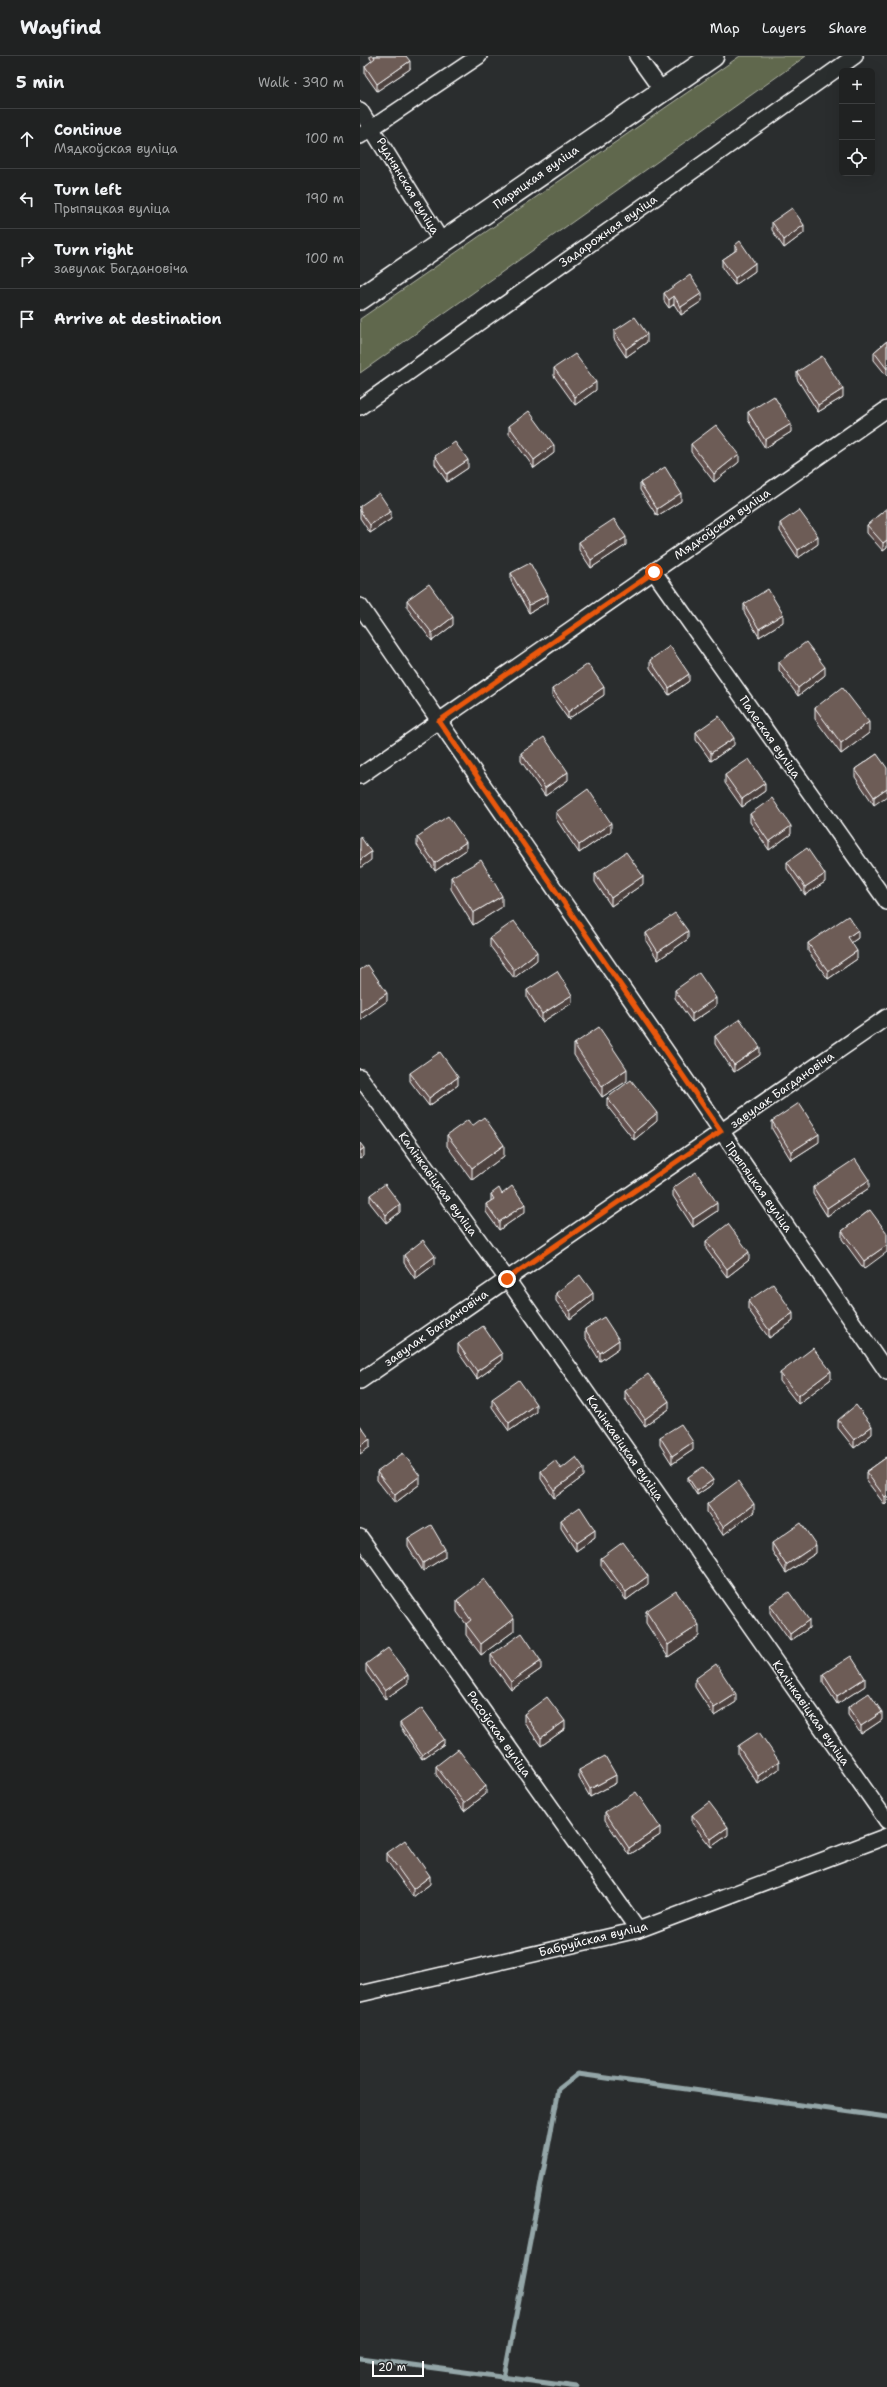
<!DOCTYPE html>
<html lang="en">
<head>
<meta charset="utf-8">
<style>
	:root { --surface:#202222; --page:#2d2f2f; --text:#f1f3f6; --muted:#a2a4a5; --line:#3d3f40 }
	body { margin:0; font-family:"Shantell Sans",sans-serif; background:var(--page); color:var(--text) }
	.controls { position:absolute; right:12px; top:12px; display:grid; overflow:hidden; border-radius:6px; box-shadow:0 4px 16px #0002 }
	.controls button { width:36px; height:36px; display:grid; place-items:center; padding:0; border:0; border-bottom:1px solid var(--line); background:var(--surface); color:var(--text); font:20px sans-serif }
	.scale { position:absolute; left:12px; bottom:10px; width:52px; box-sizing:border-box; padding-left:4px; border:2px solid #fff; border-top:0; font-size:11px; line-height:14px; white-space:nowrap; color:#fff; -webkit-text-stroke:3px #2a2d2e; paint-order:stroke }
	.stop { position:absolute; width:12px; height:12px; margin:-9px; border:3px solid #ea580c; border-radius:50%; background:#fff }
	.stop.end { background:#ea580c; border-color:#fff; box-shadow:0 1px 4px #0008 }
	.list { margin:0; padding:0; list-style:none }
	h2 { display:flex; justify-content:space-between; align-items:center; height:52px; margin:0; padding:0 16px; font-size:17px }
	h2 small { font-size:13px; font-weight:400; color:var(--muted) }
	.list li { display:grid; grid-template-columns:26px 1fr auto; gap:12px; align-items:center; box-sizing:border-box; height:60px; padding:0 16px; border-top:1px solid var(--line) }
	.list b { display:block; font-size:15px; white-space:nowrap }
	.list p { margin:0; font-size:13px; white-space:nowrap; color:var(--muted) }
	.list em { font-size:13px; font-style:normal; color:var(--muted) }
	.icon { flex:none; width:22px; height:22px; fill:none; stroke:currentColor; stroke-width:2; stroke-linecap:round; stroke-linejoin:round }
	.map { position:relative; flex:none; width:527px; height:2331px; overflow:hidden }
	header { display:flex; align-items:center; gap:24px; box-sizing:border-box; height:56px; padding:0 20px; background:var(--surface); border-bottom:1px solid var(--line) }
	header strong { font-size:19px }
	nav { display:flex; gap:22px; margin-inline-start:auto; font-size:14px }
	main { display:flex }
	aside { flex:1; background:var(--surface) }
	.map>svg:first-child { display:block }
	.green { fill:#61684e; stroke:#b0b4a6 }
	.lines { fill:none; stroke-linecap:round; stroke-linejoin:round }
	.stream { stroke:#94a6a8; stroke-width:5 }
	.street-casing { stroke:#fff; stroke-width:18 }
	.secondary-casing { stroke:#fff; stroke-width:24 }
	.street { stroke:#2a2d2e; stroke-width:15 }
	.secondary { stroke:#2a2d2e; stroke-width:21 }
	.wall { fill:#5e4e4b; stroke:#fff }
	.shaded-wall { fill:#4c403d; stroke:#fff }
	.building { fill:#6d5b57; stroke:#fff }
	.route { stroke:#ea580c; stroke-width:5 }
	.labels { text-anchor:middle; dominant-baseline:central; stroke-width:3; stroke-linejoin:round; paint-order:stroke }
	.street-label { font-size:12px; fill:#fff; stroke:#2a2d2e }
</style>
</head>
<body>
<header>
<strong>Wayfind</strong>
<nav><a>Map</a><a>Layers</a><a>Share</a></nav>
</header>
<main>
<aside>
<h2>5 min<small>Walk · 390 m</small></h2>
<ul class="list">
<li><svg class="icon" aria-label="ahead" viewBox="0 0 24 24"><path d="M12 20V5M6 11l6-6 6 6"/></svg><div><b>Continue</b><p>Мядкоўская вуліца</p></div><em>100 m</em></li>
<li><svg class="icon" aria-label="left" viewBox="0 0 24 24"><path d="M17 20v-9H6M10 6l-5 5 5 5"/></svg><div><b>Turn left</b><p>Прыпяцкая вуліца</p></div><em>190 m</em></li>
<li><svg class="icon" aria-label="right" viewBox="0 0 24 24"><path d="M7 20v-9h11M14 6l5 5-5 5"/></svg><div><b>Turn right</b><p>завулак Багдановіча</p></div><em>100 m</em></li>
<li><svg class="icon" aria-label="arrive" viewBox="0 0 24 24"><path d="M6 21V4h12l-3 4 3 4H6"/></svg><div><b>Arrive at destination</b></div></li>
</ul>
</aside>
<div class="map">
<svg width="527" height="2331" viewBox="0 0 527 2331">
	<rect width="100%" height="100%" fill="#2a2d2e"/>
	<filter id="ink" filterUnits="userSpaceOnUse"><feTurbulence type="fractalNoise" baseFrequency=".025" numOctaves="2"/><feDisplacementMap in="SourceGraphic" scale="8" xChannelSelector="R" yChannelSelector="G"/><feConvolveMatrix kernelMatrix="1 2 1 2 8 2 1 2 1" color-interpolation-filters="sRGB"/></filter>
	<g filter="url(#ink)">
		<path class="green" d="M380,0H446L0,317V263Z"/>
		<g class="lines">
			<g class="stream">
				<path d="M0,2302L217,2331"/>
				<path d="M144,2322L199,2033L218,2018L527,2061"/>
			</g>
			<defs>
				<g id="street">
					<path d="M277,0L302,35"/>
					<path d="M0,54L82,186"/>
					<path d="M0,80L119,0"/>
					<path d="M0,351L495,0"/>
					<path d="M294,516L527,846"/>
					<path d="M0,550L527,1316"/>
					<path d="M0,720L527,353"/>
					<path d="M0,1021L147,1223L527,1765"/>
					<path d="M0,1325L527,961"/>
					<path d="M0,1481L278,1874"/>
					<path d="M0,1938L278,1874L527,1780"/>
				</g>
				<path id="secondary" d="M0,243L353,0"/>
			</defs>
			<use href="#street" class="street-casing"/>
			<use href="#secondary" class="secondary-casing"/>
			<use href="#street" class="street"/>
			<use href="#secondary" class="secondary"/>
		</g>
		<g class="wall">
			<path d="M10,0H46L50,13L17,35L5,18V10L12,5L10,2Z"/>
			<path d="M412,166L444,177L424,192L412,174Z"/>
			<path d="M375,189L395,215L375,229L362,212V204L375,195Z"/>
			<path d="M304,237L342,245L321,259L314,248L309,252L304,245Z"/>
			<path d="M254,275L287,286L266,301L254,283Z"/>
			<path d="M527,285V320L514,304V296Z"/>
			<path d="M194,312L236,334L215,349L194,320Z"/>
			<path d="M437,316L483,341L458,356L437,323Z"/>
			<path d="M388,356L431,376L405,392L388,364Z"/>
			<path d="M149,370L194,397L174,412L149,378Z"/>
			<path d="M331,388L379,406L354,426L331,396Z"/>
			<path d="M75,400L108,412L87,426L75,408Z"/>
			<path d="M280,427L321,445L297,460L280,434Z"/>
			<path d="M0,450L31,463L10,477L0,462Z"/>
			<path d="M527,452V492L523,495L507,477V469Z"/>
			<path d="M420,467L458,488L438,502L420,475Z"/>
			<path d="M219,486L266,489L231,512L219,494Z"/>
			<path d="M151,517L188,546L169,557L151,525Z"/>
			<path d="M47,544L93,569L72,585L47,552Z"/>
			<path d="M384,548L423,566L399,581L384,556Z"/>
			<path d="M290,604L329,625L309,639L290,612Z"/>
			<path d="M419,606L465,619L438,640L419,614Z"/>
			<path d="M192,633L244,639L208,663L192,640Z"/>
			<path d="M455,652L509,677L481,698L455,663Z"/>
			<path d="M336,676L374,689L351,705L336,684Z"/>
			<path d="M161,697L208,724L185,740L161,705Z"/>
			<path d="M517,698L514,749L495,721V713Z"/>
			<path d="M365,719L405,735L382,751L365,727Z"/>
			<path d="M196,756L251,775L219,797L196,763Z"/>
			<path d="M390,758L431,778L409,794L390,766Z"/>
			<path d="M57,781L106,794L75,815L57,789Z"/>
			<path d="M427,806L465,826L445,839L427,813Z"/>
			<path d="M235,818L283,828L251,850L235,826Z"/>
			<path d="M91,821L142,851L113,869L91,833Z"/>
			<path d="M286,877L328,883L298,904L286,885Z"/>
			<path d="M130,882L177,904L154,922L130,890Z"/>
			<path d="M498,882L491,887L497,903L468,923L448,895V887Z"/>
			<path d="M167,934L212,947L182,966L167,942Z"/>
			<path d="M315,934L356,950L332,966L315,942Z"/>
			<path d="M355,980L400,999L374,1016L355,988Z"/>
			<path d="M214,988L267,1025L242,1041L214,999Z"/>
			<path d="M50,1017L98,1029L69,1050L50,1025Z"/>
			<path d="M247,1042L297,1065L274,1084L247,1050Z"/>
			<path d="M412,1065L459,1086L431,1104L412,1073Z"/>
			<path d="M112,1070L144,1100L112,1124L87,1090V1079Z"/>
			<path d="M453,1131L509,1132L467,1160L453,1138Z"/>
			<path d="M313,1132L357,1155L333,1171L313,1140Z"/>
			<path d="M131,1138H142L165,1156L139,1174L126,1156V1148L131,1145Z"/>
			<path d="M10,1139L40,1156L26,1167L10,1147Z"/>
			<path d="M510,1154L504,1213L482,1183V1175Z"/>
			<path d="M346,1185L389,1204L367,1221L346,1193Z"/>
			<path d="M44,1199L75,1208L55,1223L44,1207Z"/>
			<path d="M196,1237L233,1245L210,1263L196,1245Z"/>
			<path d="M388,1245L433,1265L409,1282L388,1253Z"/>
			<path d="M225,1273L259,1292L240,1305L225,1281Z"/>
			<path d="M98,1288L142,1305L117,1323L98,1296Z"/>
			<path d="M420,1317L471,1323L438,1348L420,1325Z"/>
			<path d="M265,1335L309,1353L285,1370L265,1343Z"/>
			<path d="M132,1343L176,1356L149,1375L132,1351Z"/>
			<path d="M478,1364L512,1378L494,1392L478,1372Z"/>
			<path d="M300,1381L333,1394L312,1408L300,1389Z"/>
			<path d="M527,1401V1447L525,1449L506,1424V1416Z"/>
			<path d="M181,1415L224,1420L194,1442L181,1423Z"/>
			<path d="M17,1416L60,1428L35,1447L17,1424Z"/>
			<path d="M328,1421L353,1428L337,1439L328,1425Z"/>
			<path d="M347,1448L394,1456L363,1479L347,1456Z"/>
			<path d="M201,1464L235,1482L216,1495L201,1472Z"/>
			<path d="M48,1483L85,1501L63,1515L48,1491Z"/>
			<path d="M412,1487L456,1497L426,1517L412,1495Z"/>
			<path d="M241,1502L288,1528L266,1544L241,1510Z"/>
			<path d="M97,1544L154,1575L121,1599L106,1579V1568L97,1556Z"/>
			<path d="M410,1549L449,1572L430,1585L410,1557Z"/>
			<path d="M286,1555L339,1580L308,1601L286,1567Z"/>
			<path d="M131,1599L181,1613L151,1634L131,1607Z"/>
			<path d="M6,1608L48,1627L25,1643L6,1616Z"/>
			<path d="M463,1618L505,1630L477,1648L463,1626Z"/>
			<path d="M335,1623L376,1646L354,1660L335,1631Z"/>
			<path d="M488,1651L522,1664L501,1678L488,1659Z"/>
			<path d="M164,1658L205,1673L181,1690L164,1666Z"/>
			<path d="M40,1667L84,1688L62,1703L40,1671Z"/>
			<path d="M378,1690L419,1713L398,1728L378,1698Z"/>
			<path d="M76,1710L126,1738L104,1755L76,1718Z"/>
			<path d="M219,1714L256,1727L230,1741L219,1722Z"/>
			<path d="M245,1756L300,1779L269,1799L245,1764Z"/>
			<path d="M332,1759L368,1779L351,1791L332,1767Z"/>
			<path d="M27,1797L70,1828L53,1841L27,1805Z"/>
		</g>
		<g class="shaded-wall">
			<path d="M50,5V13L17,35V28Z"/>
			<path d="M444,169V177L424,192V184Z"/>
			<path d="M395,207V215L375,229V222Z"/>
			<path d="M342,237V245L321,259V251Z"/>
			<path d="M314,240V248L309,252V244Z"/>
			<path d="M287,278V286L266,301V293Z"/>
			<path d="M236,326V334L215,349V341Z"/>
			<path d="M483,333V341L458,356V349Z"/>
			<path d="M431,368V376L405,392V384Z"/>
			<path d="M194,389V397L174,412V404Z"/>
			<path d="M379,398V406L354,426V418Z"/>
			<path d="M108,404V412L87,426V418Z"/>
			<path d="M321,437V445L297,460V453Z"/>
			<path d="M31,455V463L10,477V469Z"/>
			<path d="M458,480V488L438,502V494Z"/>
			<path d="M266,481V489L231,512V504Z"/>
			<path d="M527,484V492L523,495V487Z"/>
			<path d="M188,539V546L169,557V549Z"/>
			<path d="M423,558V566L399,581V573Z"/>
			<path d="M93,561V569L72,585V577Z"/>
			<path d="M465,611V619L438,640V632Z"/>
			<path d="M329,618V625L309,639V632Z"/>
			<path d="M244,631V639L208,663V656Z"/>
			<path d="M509,666V677L481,698V687Z"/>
			<path d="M374,682V689L351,705V697Z"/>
			<path d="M208,716V724L185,740V732Z"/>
			<path d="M405,727V735L382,751V743Z"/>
			<path d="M527,732V740L514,749V741Z"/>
			<path d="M251,767V775L219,797V789Z"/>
			<path d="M431,770V778L409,794V786Z"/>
			<path d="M106,786V794L75,815V807Z"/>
			<path d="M11,796V804L0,812V804Z"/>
			<path d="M465,818V826L445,839V831Z"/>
			<path d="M283,820V828L251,850V842Z"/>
			<path d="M142,840V851L113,869V857Z"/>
			<path d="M498,874V882L488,889V881Z"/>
			<path d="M328,875V883L298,904V896Z"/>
			<path d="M497,895V903L468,923V915Z"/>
			<path d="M177,896V904L154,922V914Z"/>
			<path d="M27,937V945L0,964V956Z"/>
			<path d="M212,939V947L182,966V958Z"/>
			<path d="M356,942V950L332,966V958Z"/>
			<path d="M400,991V999L374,1016V1009Z"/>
			<path d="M267,1013V1025L242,1041V1030Z"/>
			<path d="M98,1021V1029L69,1050V1042Z"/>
			<path d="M297,1057V1065L274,1084V1076Z"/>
			<path d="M459,1078V1086L431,1104V1096Z"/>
			<path d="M144,1089V1100L112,1124V1112Z"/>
			<path d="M4,1092V1100L0,1103V1095Z"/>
			<path d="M509,1124V1132L467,1160V1152Z"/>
			<path d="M357,1147V1155L333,1171V1163Z"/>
			<path d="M40,1148V1156L26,1167V1159Z"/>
			<path d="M165,1148V1156L139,1174V1166Z"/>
			<path d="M527,1189V1196L504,1213V1205Z"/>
			<path d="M389,1196V1204L367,1221V1213Z"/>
			<path d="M75,1200V1208L55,1223V1215Z"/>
			<path d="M233,1237V1245L210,1263V1255Z"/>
			<path d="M433,1257V1265L409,1282V1274Z"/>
			<path d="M259,1284V1292L240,1305V1297Z"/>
			<path d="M142,1298V1305L117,1323V1315Z"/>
			<path d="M471,1315V1323L438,1348V1340Z"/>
			<path d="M309,1345V1353L285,1370V1363Z"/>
			<path d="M176,1348V1356L149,1375V1367Z"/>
			<path d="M512,1370V1378L494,1392V1384Z"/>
			<path d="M10,1383V1391L0,1398V1390Z"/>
			<path d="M333,1386V1394L312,1408V1400Z"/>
			<path d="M224,1412V1420L194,1442V1434Z"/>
			<path d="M60,1420V1428L35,1447V1439Z"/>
			<path d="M353,1424V1428L337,1439V1435Z"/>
			<path d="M527,1439V1447L525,1449V1441Z"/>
			<path d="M394,1448V1456L363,1479V1471Z"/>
			<path d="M235,1474V1482L216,1495V1487Z"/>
			<path d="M456,1489V1497L426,1517V1509Z"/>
			<path d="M85,1493V1501L63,1515V1507Z"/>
			<path d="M288,1520V1528L266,1544V1536Z"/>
			<path d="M154,1563V1575L121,1599V1588Z"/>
			<path d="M449,1564V1572L430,1585V1578Z"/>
			<path d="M339,1569V1580L308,1601V1589Z"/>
			<path d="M181,1605V1613L151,1634V1626Z"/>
			<path d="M48,1619V1627L25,1643V1635Z"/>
			<path d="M505,1622V1630L477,1648V1640Z"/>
			<path d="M376,1638V1646L354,1660V1652Z"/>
			<path d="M522,1656V1664L501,1678V1670Z"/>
			<path d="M205,1665V1673L181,1690V1682Z"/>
			<path d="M84,1683V1688L62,1703V1699Z"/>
			<path d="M419,1705V1713L398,1728V1720Z"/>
			<path d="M256,1719V1727L230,1741V1733Z"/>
			<path d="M126,1730V1738L104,1755V1747Z"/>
			<path d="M300,1771V1779L269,1799V1792Z"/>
			<path d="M368,1771V1779L351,1791V1783Z"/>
			<path d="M70,1820V1828L53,1841V1833Z"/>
		</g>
		<g class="building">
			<path d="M14,0H46L50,5L17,28L5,10L15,2Z"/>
			<path d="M432,152L444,169L424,184L412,166Z"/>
			<path d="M380,185L395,207L375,222L362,204L378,193L375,189Z"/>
			<path d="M330,219L342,237L321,251L314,240L309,244L304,237Z"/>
			<path d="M275,261L287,278L266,293L254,275Z"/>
			<path d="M527,285V313L514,296Z"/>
			<path d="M215,298L236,326L215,341L194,312Z"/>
			<path d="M462,300L483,333L458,349L437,316Z"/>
			<path d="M414,340L431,368L405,384L388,356Z"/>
			<path d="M169,355L194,389L174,404L149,370Z"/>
			<path d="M356,369L379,398L354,418L331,388Z"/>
			<path d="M95,386L108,404L87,418L75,400Z"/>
			<path d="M305,411L321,437L297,453L280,427Z"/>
			<path d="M19,437L31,455L10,469L0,455V450Z"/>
			<path d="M527,452V484L523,487L507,469Z"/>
			<path d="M439,454L458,480L438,494L420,467Z"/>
			<path d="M254,463L266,481L231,504L219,486Z"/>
			<path d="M170,507L188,539L169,549L151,517Z"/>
			<path d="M69,528L93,561L72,577L47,544Z"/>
			<path d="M408,533L423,558L399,573L384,548Z"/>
			<path d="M446,586L465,611L438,632L419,606Z"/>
			<path d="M310,590L329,618L309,632L290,604Z"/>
			<path d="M228,608L244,631L208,656L192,633Z"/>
			<path d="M482,631L509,666L481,687L455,652Z"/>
			<path d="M359,660L374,682L351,697L336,676Z"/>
			<path d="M184,681L208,716L185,732L161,697Z"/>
			<path d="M517,698L527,712V732L514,741L495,713Z"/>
			<path d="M389,703L405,727L382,743L365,719Z"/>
			<path d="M228,733L251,767L219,789L196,756Z"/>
			<path d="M412,742L431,770L409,786L390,758Z"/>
			<path d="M88,760L106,786L75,807L57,781Z"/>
			<path d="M0,780L11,796L0,804Z"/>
			<path d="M447,792L465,818L445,831L427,806Z"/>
			<path d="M266,796L283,820L251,842L235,818Z"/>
			<path d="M121,804L142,840L113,857L91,821Z"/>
			<path d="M315,857L328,875L298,896L286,877Z"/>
			<path d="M488,860L498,874L488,881L497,895L468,915L448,887Z"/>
			<path d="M154,865L177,896L154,914L130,882Z"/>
			<path d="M8,909L27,937L0,956V914Z"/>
			<path d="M197,915L212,939L182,958L167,934Z"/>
			<path d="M339,917L356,942L332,958L315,934Z"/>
			<path d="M380,963L400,991L374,1009L355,980Z"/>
			<path d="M239,971L267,1013L242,1030L214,988Z"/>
			<path d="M80,996L98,1021L69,1042L50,1017Z"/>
			<path d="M271,1024L297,1057L274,1076L247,1042Z"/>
			<path d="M439,1047L459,1078L431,1096L412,1065Z"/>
			<path d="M124,1061L144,1089L112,1112L87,1079L108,1064L112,1070Z"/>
			<path d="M0,1087L4,1092L0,1095Z"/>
			<path d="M495,1103L509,1124L467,1152L453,1131Z"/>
			<path d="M336,1116L357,1147L333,1163L313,1132Z"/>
			<path d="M25,1128L40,1148L26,1159L10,1139Z"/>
			<path d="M152,1130L165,1148L139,1166L126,1148L134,1143L131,1138L139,1132L142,1138Z"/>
			<path d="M510,1154L527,1177V1189L504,1205L482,1175Z"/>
			<path d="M368,1168L389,1196L367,1213L346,1185Z"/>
			<path d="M63,1184L75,1200L55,1215L44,1199Z"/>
			<path d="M220,1219L233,1237L210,1255L196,1237Z"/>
			<path d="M413,1228L433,1257L409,1274L388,1245Z"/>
			<path d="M244,1261L259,1284L240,1297L225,1273Z"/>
			<path d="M123,1270L142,1298L117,1315L98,1288Z"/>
			<path d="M453,1292L471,1315L438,1340L420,1317Z"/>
			<path d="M288,1318L309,1345L285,1363L265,1335Z"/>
			<path d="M159,1324L176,1348L149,1367L132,1343Z"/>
			<path d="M496,1349L512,1370L494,1384L478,1364Z"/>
			<path d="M321,1368L333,1386L312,1400L300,1381Z"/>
			<path d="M0,1369L10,1383L0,1390Z"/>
			<path d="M43,1397L60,1420L35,1439L17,1416Z"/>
			<path d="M216,1401L224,1412L194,1434L181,1415L195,1404L201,1413Z"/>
			<path d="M527,1401V1439L525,1441L506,1416Z"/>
			<path d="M343,1411L353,1424L337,1435L328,1421Z"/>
			<path d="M378,1425L394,1448L363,1471L347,1448Z"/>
			<path d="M220,1451L235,1474L216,1487L201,1464Z"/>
			<path d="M441,1467L456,1489L426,1509L412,1487Z"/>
			<path d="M71,1469L85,1493L63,1507L48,1483Z"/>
			<path d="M263,1486L288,1520L266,1536L241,1502Z"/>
			<path d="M124,1523L154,1563L121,1588L106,1568L111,1564L97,1544Z"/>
			<path d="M316,1535L339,1569L308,1589L286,1555Z"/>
			<path d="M429,1536L449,1564L430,1578L410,1549Z"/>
			<path d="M162,1577L181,1605L151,1626L131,1599Z"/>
			<path d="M28,1592L48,1619L25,1635L6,1608Z"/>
			<path d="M491,1600L505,1622L477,1640L463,1618Z"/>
			<path d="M356,1608L376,1638L354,1652L335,1623Z"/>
			<path d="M509,1637L522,1656L501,1670L488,1651Z"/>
			<path d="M187,1641L205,1665L181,1682L164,1658Z"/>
			<path d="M62,1652L84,1683L62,1699L40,1667Z"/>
			<path d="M399,1676L419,1705L398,1720L378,1690Z"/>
			<path d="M98,1693L126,1730L104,1747L76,1710Z"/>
			<path d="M245,1700L256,1719L230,1733L219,1714Z"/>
			<path d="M276,1736L300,1771L269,1792L245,1756Z"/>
			<path d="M349,1746L368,1771L351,1783L332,1759Z"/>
			<path d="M45,1784L70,1820L53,1833L27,1797Z"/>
		</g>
	</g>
	<g class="lines" filter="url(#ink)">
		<path class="route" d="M147,1223L361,1075L79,665L294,516"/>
	</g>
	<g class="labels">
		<g class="street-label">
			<text transform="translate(176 121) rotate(-35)">Парыцкая вуліца</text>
			<text transform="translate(48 130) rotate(59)">Руднянская вуліца</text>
			<text transform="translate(248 175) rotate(-35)">Задарожная вуліца</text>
			<text transform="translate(362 468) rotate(-35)">Мядкоўская вуліца</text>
			<text transform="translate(410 681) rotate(55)">Палеская вуліца</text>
			<text transform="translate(422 1034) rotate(-35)">завулак Багдановіча</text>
			<text transform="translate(78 1128) rotate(54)">Калінкавіцкая вуліца</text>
			<text transform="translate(399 1131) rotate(55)">Прыпяцкая вуліца</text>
			<text transform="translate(76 1272) rotate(-35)">завулак Багдановіча</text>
			<text transform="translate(265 1392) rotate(55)">Калінкавіцкая вуліца</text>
			<text transform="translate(451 1657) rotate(55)">Калінкавіцкая вуліца</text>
			<text transform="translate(139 1678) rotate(55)">Расоўская вуліца</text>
			<text transform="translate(233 1883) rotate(-14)">Бабруйская вуліца</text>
		</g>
	</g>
</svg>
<div class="controls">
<button>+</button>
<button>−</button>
<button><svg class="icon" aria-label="locate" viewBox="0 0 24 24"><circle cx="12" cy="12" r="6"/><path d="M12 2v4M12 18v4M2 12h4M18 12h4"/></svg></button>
</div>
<div class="scale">20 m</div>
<div class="stop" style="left:294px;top:516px"></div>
<div class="stop end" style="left:147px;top:1223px"></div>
</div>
</main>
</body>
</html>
